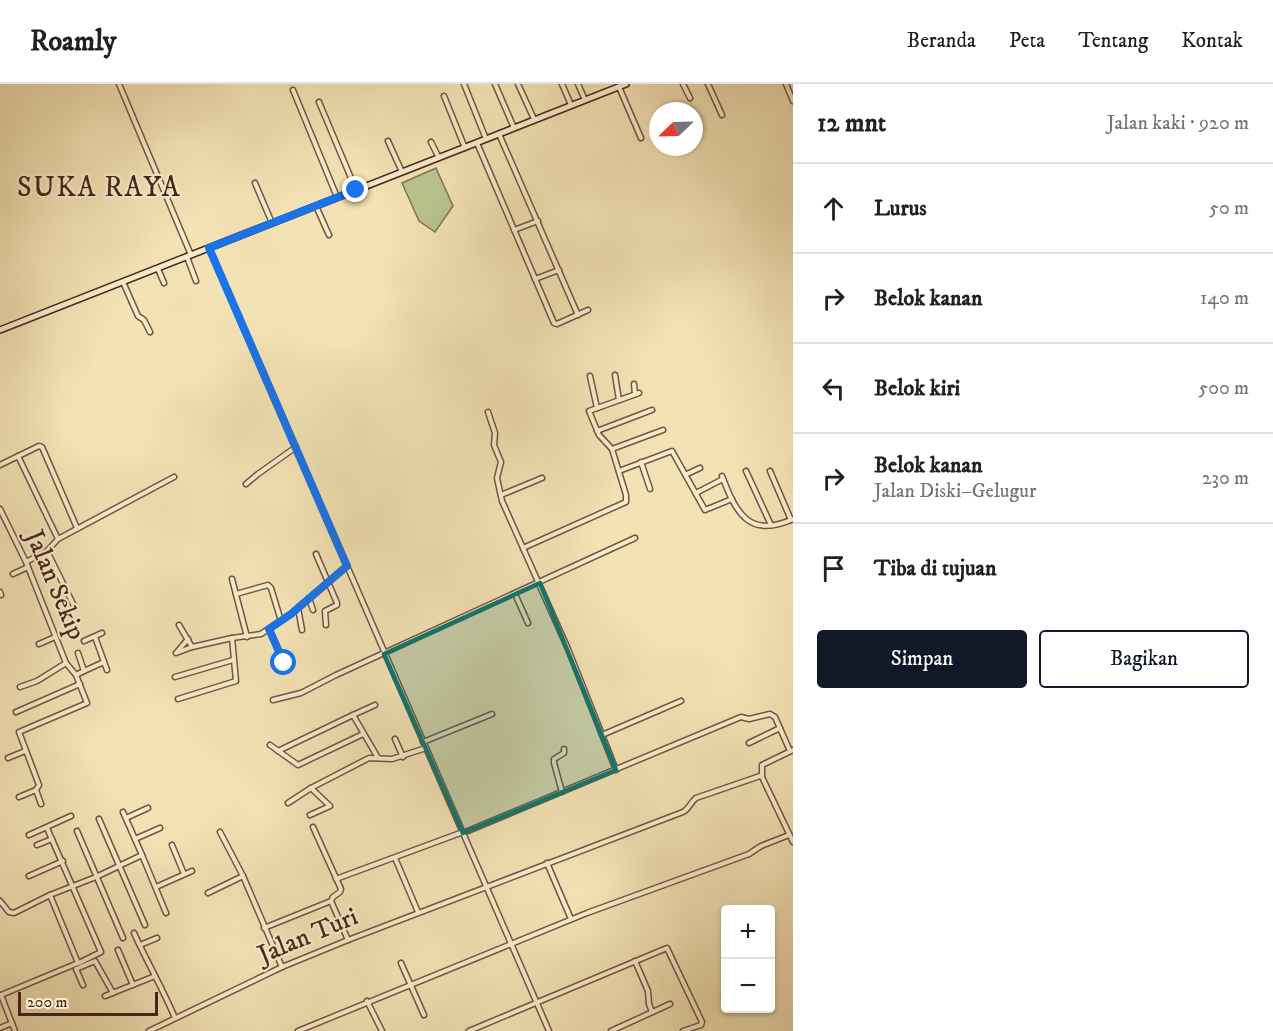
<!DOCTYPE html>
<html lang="id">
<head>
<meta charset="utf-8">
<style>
	:root { --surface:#fff; --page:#f2f2f2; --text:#202124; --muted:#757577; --line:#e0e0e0; --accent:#111827 }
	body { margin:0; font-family:"IM FELL DW Pica",serif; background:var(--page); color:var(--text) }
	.controls { position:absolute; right:18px; bottom:18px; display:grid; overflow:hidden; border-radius:6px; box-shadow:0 2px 4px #0004 }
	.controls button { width:54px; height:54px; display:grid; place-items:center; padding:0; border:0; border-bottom:2px solid var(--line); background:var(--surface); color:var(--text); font:30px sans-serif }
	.compass { position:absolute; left:649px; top:18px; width:54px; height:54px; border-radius:50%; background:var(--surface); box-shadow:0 2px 4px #0004; rotate:247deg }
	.scale { position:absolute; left:18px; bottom:15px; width:140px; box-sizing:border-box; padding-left:6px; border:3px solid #4a2619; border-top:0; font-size:16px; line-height:21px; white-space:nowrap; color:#4a2619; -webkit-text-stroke:4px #f7ecce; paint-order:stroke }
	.stop { position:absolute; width:18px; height:18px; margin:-14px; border:4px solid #1a73e8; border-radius:50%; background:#fff }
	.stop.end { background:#1a73e8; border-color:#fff; box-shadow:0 2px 6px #0008 }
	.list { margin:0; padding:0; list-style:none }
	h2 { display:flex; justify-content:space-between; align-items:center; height:78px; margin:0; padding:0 24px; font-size:26px }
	h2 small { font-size:20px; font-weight:400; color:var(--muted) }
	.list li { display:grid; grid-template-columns:39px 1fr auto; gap:18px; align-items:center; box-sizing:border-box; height:90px; padding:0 24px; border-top:2px solid var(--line) }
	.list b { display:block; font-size:22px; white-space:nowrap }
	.list p { margin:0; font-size:20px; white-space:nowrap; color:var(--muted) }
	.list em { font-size:20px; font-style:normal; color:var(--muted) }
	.actions { display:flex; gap:12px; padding:18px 24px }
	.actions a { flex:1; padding:14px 0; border:2px solid var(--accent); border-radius:6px; text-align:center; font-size:21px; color:var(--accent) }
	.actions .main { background:var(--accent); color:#fff }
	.icon { flex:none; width:33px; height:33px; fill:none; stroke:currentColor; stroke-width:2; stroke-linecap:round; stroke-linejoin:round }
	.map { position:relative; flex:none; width:793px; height:947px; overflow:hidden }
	header { display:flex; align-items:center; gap:36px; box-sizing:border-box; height:84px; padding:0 30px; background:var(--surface); border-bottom:2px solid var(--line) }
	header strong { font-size:28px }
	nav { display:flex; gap:33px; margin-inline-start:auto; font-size:21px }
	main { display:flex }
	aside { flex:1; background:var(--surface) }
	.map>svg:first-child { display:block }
	.green { fill:#b9c38e; stroke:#827454; stroke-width:1.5 }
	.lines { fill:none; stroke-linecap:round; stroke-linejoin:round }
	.street-casing { stroke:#745540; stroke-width:7 }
	.secondary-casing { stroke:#4a2619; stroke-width:8 }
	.street { stroke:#f7ecce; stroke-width:4 }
	.secondary { stroke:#f7ecce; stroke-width:5 }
	.route { stroke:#1a73e8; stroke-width:8 }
	.marked { fill:#0f766e; fill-opacity:0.2; stroke:#0f766e; stroke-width:4.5; stroke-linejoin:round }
	.labels { text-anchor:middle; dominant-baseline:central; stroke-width:4.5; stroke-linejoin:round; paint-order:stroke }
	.street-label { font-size:26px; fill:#4a2619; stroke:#f7ecce }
	.quarter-label { font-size:28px; letter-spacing:1.5px; fill:#4a2619; stroke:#f7ecce }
</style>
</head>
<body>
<header>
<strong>Roamly</strong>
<nav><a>Beranda</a><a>Peta</a><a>Tentang</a><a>Kontak</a></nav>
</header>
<main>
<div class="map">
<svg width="793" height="947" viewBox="0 0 793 947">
	<rect width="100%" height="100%" fill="#f3e2b4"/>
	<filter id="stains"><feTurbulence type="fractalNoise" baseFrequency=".00333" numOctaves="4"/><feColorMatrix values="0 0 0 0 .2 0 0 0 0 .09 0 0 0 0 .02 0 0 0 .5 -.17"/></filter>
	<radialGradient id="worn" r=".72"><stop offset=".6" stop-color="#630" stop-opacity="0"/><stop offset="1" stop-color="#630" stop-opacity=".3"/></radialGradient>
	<path class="green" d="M436,84L453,122L435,148L419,137L402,99Z"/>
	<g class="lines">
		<defs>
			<g id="street">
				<path d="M119,0L191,171"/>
				<path d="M464,0L486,55"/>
				<path d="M495,0L514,44"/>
				<path d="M518,0L534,35"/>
				<path d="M562,0L571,21"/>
				<path d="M578,0L585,16"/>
				<path d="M683,0L690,14"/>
				<path d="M708,0L722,31"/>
				<path d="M786,0L793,17"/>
				<path d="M619,3L641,54"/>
				<path d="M293,6L337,113"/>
				<path d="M444,12L465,64"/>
				<path d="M319,18L356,106"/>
				<path d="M499,50L578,231"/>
				<path d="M388,57L402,88"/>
				<path d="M431,58L439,74"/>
				<path d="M477,59L554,239L557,240L588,226"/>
				<path d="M255,99L272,139"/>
				<path d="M316,122L329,151"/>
				<path d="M514,146L538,137"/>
				<path d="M209,164L549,947"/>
				<path d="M187,173L196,197"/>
				<path d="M158,185L164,199"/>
				<path d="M535,195L559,186"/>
				<path d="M123,198L138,232L144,236L150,248"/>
				<path d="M615,291L619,316"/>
				<path d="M590,292L597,324"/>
				<path d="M634,300L635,310"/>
				<path d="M488,328L495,349L494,361L501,378L497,394L502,417L568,565L616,686"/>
				<path d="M597,347L652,326"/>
				<path d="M612,365L599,351L589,327L639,309"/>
				<path d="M18,372L58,455"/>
				<path d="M641,378L650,405"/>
				<path d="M0,381L39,362L42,363L77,444"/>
				<path d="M619,387L672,367L705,426L732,415"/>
				<path d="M746,387L771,441"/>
				<path d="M770,387L791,436"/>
				<path d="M687,390L700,384"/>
				<path d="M722,392C736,429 749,455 793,435"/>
				<path d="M246,400L258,390L296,363"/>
				<path d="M696,409L723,395"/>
				<path d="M501,411L542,394"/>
				<path d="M0,425L26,478L66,579L37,597L20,603"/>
				<path d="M523,464L626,418V411L612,365L663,346"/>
				<path d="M47,467L75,524"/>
				<path d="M316,470L337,519V521L325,527L326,541"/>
				<path d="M26,478L47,467L58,455L174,393"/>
				<path d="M13,490L28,483"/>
				<path d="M232,495L247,553"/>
				<path d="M0,508L1,511"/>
				<path d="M236,510L268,501L271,504L281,537"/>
				<path d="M515,510L528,539"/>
				<path d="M309,514L313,526"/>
				<path d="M298,524L302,546"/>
				<path d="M179,541L192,563"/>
				<path d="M269,545L284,579"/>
				<path d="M95,553L107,586"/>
				<path d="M84,557L102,549"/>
				<path d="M39,560L55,553"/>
				<path d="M177,568L188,555"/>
				<path d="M176,569L192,563L232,554L261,550L291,530L347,482"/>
				<path d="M84,587L104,578"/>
				<path d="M76,591L84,587L78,569"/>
				<path d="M175,593L233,576"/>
				<path d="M178,615L236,597L232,554"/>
				<path d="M273,616L301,609L336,591L635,454"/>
				<path d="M375,621L353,631L378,674"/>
				<path d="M16,628L80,600"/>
				<path d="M602,651L681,617"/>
				<path d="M395,655L403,673"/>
				<path d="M423,658L492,630"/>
				<path d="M749,659L780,644"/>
				<path d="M270,661L298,681L363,650"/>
				<path d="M278,667L353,631"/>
				<path d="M8,674L25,667"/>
				<path d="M762,692V681L793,666"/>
				<path d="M562,708L554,679V675L564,669V665"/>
				<path d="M19,713L36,706"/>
				<path d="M288,719L311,704"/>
				<path d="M41,720L36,706L39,701L19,648L87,619L76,591L66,579"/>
				<path d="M123,728L142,771"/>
				<path d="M310,731L330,722L311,704L369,674L392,675L426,664"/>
				<path d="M126,734L148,724"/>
				<path d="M99,735L145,841"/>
				<path d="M313,743L341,805L340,808L333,813L331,817L348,856"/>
				<path d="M47,744L101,868L79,879"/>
				<path d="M77,747L123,854"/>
				<path d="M220,748L243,792"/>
				<path d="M463,749L741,633L749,635L770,630L775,633L790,667"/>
				<path d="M29,751L71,732"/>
				<path d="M135,755L160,744"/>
				<path d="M37,761L52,755"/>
				<path d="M172,761L184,790"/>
				<path d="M395,774L418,828"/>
				<path d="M547,779L571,835"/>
				<path d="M29,792L63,777"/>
				<path d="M336,795L463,748"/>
				<path d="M156,803L192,787"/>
				<path d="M208,809L243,792L282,883"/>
				<path d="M0,817L9,828L14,829L50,811"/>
				<path d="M264,844L331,817"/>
				<path d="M134,849C147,878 163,905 175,934"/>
				<path d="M140,861L157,854"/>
				<path d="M118,866L133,901"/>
				<path d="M635,877L648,907L649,920L652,928"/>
				<path d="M401,879L424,931"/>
				<path d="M83,901L76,885L95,877L113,909"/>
				<path d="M1,911L78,879L50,811L96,793L142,771L166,829"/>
				<path d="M1,911L15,947"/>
				<path d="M105,912L155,892"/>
				<path d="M367,917L382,947"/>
				<path d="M0,944L12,939"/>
				<path d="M149,947L282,883L348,856L683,728C689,725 690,719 696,714L760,692L762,693L793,758"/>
				<path d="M298,947L587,829L749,770L761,762L789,751"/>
				<path d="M469,947L667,864L702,938L701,941L683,947"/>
				<path d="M611,947L670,920"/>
			</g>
			<path id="secondary" d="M0,246L626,0"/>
		</defs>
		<use href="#street" class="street-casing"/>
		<use href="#secondary" class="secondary-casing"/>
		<use href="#street" class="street"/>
		<use href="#secondary" class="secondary"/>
	</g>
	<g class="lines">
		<path class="route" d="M284,579L269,545L291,530L347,482L209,164L356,106"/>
	</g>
	<path class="marked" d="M540,499L616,686L463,749L384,570Z"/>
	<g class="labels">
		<g class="street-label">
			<text transform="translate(55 501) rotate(67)">Jalan Sekip</text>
			<text transform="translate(308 852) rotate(-23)">Jalan Turi</text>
		</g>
		<g class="quarter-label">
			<text x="99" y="103">SUKA RAYA</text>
		</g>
	</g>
	<rect width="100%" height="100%" filter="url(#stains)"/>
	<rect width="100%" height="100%" fill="url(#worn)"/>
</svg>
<div class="controls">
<button>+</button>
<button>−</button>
</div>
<svg class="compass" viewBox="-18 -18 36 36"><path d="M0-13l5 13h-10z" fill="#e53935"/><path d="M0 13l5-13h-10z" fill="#757577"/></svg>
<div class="scale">200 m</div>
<div class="stop" style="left:284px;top:579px"></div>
<div class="stop end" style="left:356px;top:106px"></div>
</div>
<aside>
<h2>12 mnt<small>Jalan kaki · 920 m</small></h2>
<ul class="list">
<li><svg class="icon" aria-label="ahead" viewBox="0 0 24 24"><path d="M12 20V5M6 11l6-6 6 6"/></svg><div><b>Lurus</b></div><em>50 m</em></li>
<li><svg class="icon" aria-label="right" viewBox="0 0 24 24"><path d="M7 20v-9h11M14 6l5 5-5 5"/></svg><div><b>Belok kanan</b></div><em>140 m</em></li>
<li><svg class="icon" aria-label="left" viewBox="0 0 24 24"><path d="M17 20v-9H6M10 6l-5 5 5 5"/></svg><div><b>Belok kiri</b></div><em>500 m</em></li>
<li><svg class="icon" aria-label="right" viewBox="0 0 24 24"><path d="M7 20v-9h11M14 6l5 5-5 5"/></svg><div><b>Belok kanan</b><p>Jalan Diski–Gelugur</p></div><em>230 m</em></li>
<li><svg class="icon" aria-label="arrive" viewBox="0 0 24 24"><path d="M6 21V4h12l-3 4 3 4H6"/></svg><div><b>Tiba di tujuan</b></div></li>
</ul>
<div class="actions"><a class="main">Simpan</a><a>Bagikan</a></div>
</aside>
</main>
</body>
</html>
